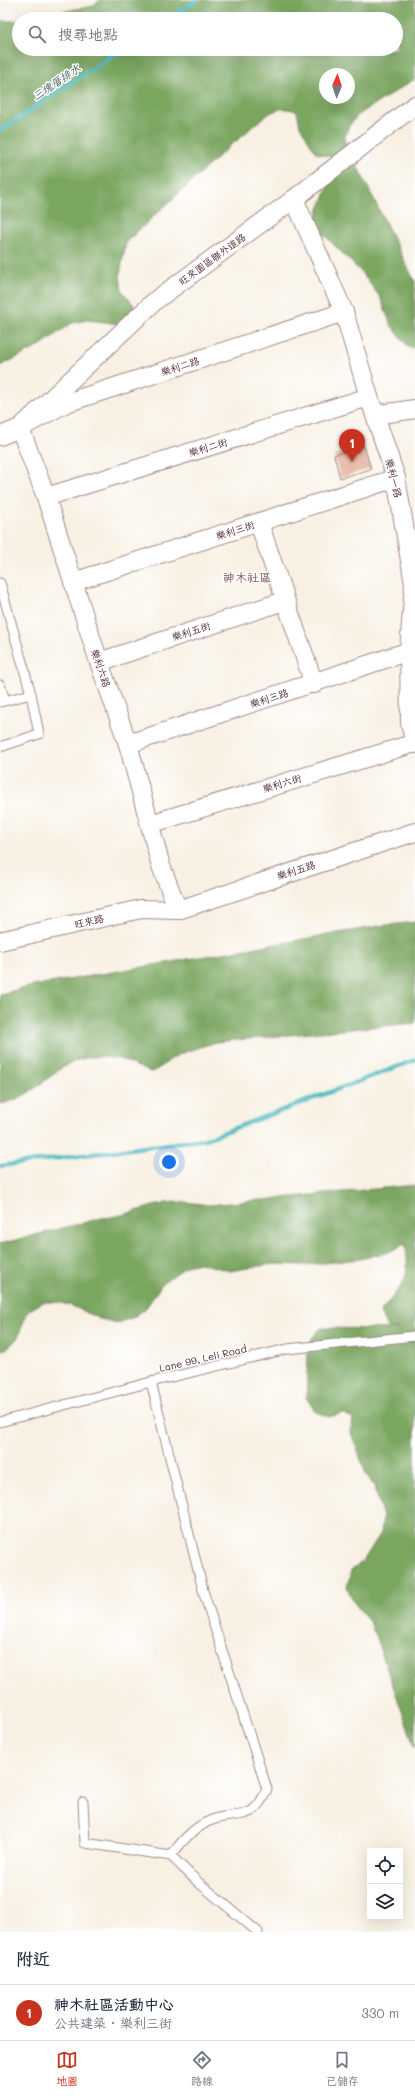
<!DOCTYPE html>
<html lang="zh-TW">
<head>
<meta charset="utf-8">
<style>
	:root { --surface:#fff; --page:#f2f2f3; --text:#1f2937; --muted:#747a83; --line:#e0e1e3; --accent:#c8321e }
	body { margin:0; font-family:Mali,"LXGW WenKai TC",sans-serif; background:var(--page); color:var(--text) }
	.controls { position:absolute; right:12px; bottom:12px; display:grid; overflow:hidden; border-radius:0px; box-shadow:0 4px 16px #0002 }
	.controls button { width:36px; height:36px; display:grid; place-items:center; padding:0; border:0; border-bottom:1px solid var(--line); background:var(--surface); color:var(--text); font:20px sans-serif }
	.compass { position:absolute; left:319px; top:68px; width:36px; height:36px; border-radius:50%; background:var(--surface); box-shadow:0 4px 16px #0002; rotate:2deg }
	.you { position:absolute; left:169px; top:1162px; width:14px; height:14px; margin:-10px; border:3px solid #fff; border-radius:50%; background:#1a73e8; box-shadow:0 0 0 6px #1a73e833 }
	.badge { display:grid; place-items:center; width:26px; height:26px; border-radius:50%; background:var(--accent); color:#fff; font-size:13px; font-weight:700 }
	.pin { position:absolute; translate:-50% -33px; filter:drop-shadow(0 1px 2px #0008) }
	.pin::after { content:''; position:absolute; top:21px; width:14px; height:12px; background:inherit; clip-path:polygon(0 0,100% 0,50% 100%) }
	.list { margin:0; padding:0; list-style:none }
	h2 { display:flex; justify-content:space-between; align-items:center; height:52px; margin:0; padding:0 16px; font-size:17px }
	h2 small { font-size:13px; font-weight:400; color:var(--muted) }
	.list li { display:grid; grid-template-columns:26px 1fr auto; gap:12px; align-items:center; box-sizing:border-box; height:56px; padding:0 16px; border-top:1px solid var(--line) }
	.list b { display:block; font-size:15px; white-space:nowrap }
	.list p { margin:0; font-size:13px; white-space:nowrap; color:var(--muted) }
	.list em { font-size:13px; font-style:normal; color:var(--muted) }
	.icon { flex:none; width:22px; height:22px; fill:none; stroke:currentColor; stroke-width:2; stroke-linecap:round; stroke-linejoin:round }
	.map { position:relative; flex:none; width:415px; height:1932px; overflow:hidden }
	.search { position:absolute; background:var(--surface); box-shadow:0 4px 16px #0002; left:12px; right:12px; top:12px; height:44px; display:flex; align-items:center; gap:10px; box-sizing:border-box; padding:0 14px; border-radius:22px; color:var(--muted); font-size:15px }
	.sheet { height:108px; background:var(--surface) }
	nav { display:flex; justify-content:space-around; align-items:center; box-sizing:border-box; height:56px; border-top:1px solid var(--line); background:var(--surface); font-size:11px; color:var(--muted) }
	nav a { display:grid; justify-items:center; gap:2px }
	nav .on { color:var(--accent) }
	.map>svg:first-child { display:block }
	.forest { fill:#7aa660; stroke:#626246; fill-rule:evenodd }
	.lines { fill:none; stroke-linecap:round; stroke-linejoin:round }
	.stream { stroke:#4bbac0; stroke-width:4.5 }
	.building { fill:#e1a991 }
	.service-casing { stroke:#a18887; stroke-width:11 }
	.minor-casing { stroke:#a18887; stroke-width:20 }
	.service { stroke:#fff; stroke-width:9 }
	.minor { stroke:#fff; stroke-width:18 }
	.labels { text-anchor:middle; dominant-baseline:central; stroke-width:3; stroke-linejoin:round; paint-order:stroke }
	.street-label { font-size:10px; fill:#4a1f2b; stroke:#fff }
	.water-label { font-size:11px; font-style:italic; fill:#4a5d67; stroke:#fff }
	.quarter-label { font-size:12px; fill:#7f4f4f; stroke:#fff }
</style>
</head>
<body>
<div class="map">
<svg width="415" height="1932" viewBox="0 0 415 1932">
	<rect width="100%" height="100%" fill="#fff"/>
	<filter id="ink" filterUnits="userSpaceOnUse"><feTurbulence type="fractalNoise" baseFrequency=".025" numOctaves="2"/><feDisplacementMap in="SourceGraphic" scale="8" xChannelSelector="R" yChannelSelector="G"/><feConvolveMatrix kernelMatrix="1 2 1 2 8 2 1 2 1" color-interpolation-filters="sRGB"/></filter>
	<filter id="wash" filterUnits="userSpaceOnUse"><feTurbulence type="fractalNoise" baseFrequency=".012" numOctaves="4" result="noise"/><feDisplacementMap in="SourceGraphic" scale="16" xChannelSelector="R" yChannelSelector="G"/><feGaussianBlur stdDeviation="0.9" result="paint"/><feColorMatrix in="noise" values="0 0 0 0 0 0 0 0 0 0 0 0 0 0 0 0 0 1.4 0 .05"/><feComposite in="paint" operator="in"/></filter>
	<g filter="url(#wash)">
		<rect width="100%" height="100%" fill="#f8f1e3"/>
		<g class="forest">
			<path d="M100,0H415V79L358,115L349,126L344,139L415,282V347L409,348L391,325L380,297L361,272L320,231L316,217L334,172L331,157L316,153L300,126L297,111C292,110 286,108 281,109C264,112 247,134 232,144L126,242L120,274L122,291L134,305L133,320L119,324L88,320L72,323L38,347L0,366V21H19V49H396V19H35L53,13L93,6ZM325,74H349V98H325Z"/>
			<path d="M415,922V1023L216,1042C202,1047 187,1050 174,1057C165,1063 163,1067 151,1072C138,1068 127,1060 114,1058C60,1047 44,1097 0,1104V994L32,986L379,926Z"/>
			<path d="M415,1185V1748L371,1624L353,1601L347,1587L351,1571L363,1561L381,1533L383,1517L374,1486L366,1474L351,1433L353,1418L342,1413L329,1417L316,1412L306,1398L308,1351L312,1338L321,1328L398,1329L387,1327L380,1312C402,1285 412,1280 405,1244L389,1252L360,1259L306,1265L272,1264L230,1271L200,1263L186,1266L162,1284L146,1308L134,1317L118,1323L100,1319L72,1306L57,1302H43L28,1311L17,1339L6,1349L0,1350V1244L102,1218C123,1217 142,1208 162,1204C177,1200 194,1203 209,1205Z"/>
		</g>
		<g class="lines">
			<g class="stream">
				<path d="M168,19L197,0"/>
				<path d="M0,131L122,49"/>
				<path d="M0,1166L206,1139L415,1060"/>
			</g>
		</g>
		<g id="blocks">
			<path class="building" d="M364,446L371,469L340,478L334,455Z"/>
		</g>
	</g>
	<g filter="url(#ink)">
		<use href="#blocks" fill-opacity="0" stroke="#a18887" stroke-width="1"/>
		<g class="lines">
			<defs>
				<g id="service">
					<path d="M0,583L31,694L39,734L0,747"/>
					<path d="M0,685L5,700"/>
					<path d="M0,702L31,694"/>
					<path d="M151,1382L204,1594L267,1789C251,1827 237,1808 207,1822C193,1829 180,1843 171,1856L198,1882L258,1932"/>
					<path d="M0,1422L151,1382L287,1349L415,1336"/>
					<path d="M83,1802L85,1843L171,1856"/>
				</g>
				<g id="minor">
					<path d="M294,199L344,312L369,397L396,478L414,584L409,651L410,723L415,744"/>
					<path d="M375,415L415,409"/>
					<path d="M20,428L156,300L294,199L415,105"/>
					<path d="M20,428L46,497L99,662L128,744L161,866L178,910"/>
					<path d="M0,436L20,428L66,403L344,312"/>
					<path d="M46,497L369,397"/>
					<path d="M259,523L314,684"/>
					<path d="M73,582L396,478"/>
					<path d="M99,662L284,601"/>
					<path d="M128,744L409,651L415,647"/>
					<path d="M150,824L415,743"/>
					<path d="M0,941L141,909L178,910L415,832"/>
				</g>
			</defs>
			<use href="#service" class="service-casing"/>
			<use href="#minor" class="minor-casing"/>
			<use href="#service" class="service"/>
			<use href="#minor" class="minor"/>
		</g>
	</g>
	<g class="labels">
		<g class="street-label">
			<text transform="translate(212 259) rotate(-36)">旺來園區聯外道路</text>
			<text transform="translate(180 366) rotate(-18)">樂利二路</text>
			<text transform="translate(208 447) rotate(-17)">樂利二街</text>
			<text transform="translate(394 478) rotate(76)">樂利一路</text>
			<text transform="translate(235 530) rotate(-18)">樂利三街</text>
			<text transform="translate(191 631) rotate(-18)">樂利五街</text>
			<text transform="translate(101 668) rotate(71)">樂利六路</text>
			<text transform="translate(269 698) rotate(-18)">樂利三路</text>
			<text transform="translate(282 783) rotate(-17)">樂利六街</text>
			<text transform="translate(296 870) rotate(-18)">樂利五路</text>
			<text transform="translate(89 921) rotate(-13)">旺來路</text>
			<text transform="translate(203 1358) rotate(-13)">Lane 99, Leli Road</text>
		</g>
		<g class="water-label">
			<text transform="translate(56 82) rotate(-34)">三塊厝排水</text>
		</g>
		<g class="quarter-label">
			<text x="247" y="577">神木社區</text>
		</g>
	</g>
</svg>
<div class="controls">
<button><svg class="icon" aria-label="locate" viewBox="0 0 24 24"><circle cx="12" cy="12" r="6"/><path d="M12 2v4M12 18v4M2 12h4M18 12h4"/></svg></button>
<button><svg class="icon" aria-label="layers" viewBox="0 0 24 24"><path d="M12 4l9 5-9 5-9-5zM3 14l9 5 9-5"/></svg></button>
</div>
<svg class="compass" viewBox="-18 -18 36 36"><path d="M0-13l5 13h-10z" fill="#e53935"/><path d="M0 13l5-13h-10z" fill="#747a83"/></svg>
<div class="you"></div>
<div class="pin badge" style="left:352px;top:462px">1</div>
<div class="search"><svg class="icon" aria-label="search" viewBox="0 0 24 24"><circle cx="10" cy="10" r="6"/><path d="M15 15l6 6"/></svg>搜尋地點</div>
</div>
<section class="sheet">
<h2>附近<small></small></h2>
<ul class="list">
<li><span class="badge">1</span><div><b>神木社區活動中心</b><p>公共建築 · 樂利三街</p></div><em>330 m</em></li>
</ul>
</section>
<nav>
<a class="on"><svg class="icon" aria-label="map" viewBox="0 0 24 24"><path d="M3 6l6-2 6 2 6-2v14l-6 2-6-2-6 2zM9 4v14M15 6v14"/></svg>地圖</a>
<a><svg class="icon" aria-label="directions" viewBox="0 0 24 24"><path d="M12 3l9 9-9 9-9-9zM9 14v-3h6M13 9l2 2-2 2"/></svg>路線</a>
<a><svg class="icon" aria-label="saved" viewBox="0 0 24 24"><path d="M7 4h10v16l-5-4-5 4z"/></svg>已儲存</a>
</nav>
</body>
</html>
